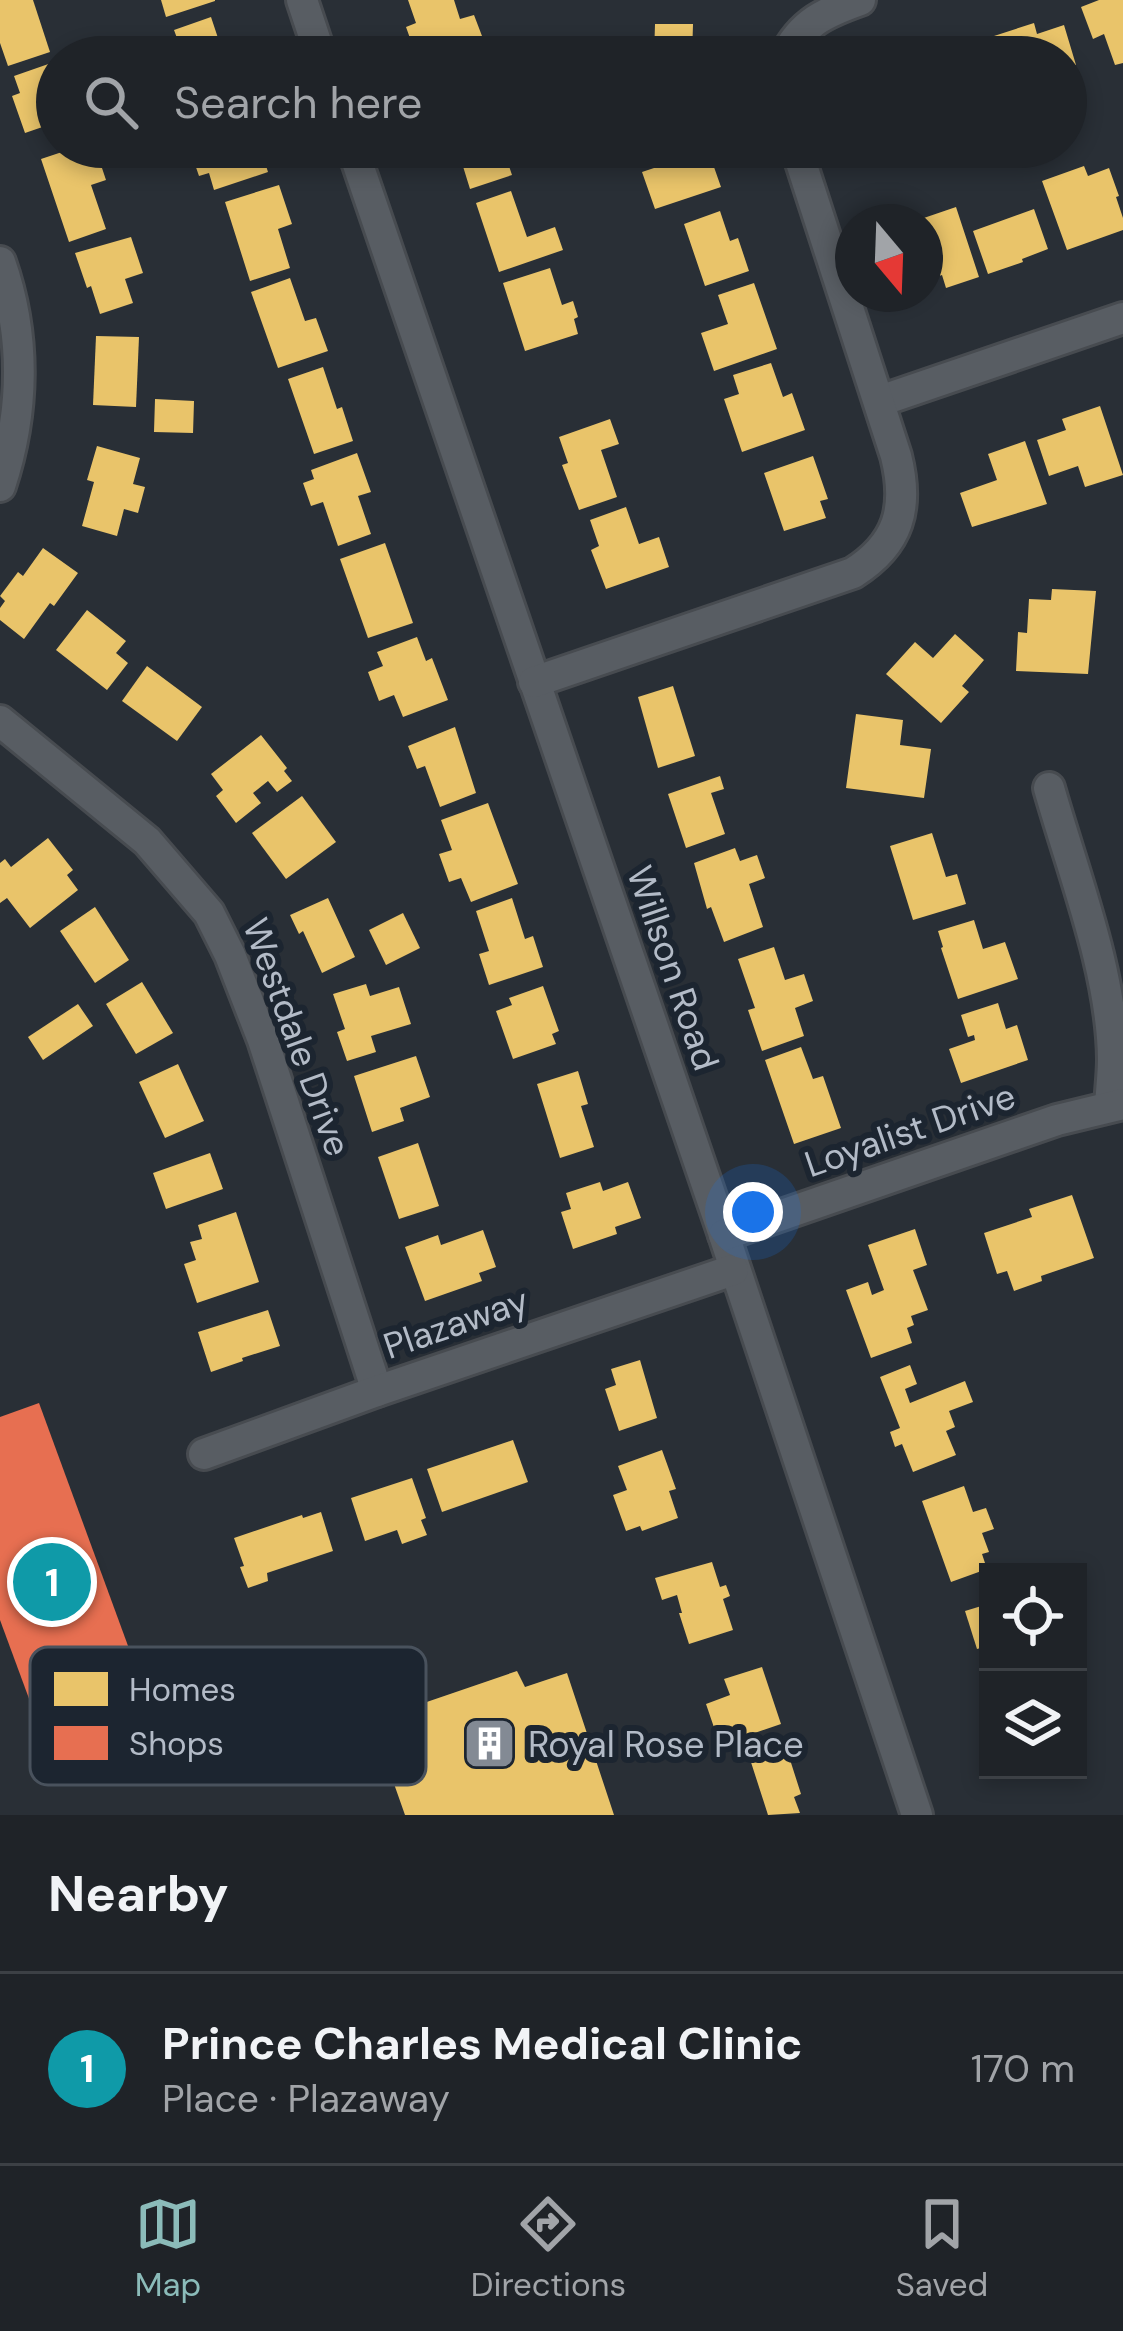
<!DOCTYPE html>
<html lang="en">
<head>
<meta charset="utf-8">
<style>
	:root { --surface:#1f2328; --page:#272b30; --text:#f1f3f6; --muted:#a1a4a8; --line:#3c4045; --accent:#8bbbb9 }
	body { margin:0; font-family:"DM Sans",sans-serif; background:var(--page); color:var(--text) }
	.controls { position:absolute; right:36px; bottom:36px; display:grid; overflow:hidden; border-radius:0px; box-shadow:0 6px 18px #0003 }
	.controls button { width:108px; height:108px; display:grid; place-items:center; padding:0; border:0; border-bottom:3px solid var(--line); background:var(--surface); color:var(--text); font:60px sans-serif }
	.compass { position:absolute; left:835px; top:204px; width:108px; height:108px; border-radius:50%; background:var(--surface); box-shadow:0 6px 18px #0003; rotate:161deg }
	.you { position:absolute; left:753px; top:1212px; width:42px; height:42px; margin:-30px; border:9px solid #fff; border-radius:50%; background:#1a73e8; box-shadow:0 0 0 18px #1a73e833 }
	.badge { display:grid; place-items:center; width:78px; height:78px; border-radius:50%; background:var(--accent); color:#fff; font-size:39px; font-weight:700 }
	.pin { position:absolute; translate:-50% -50%; border:6px solid #fff; box-shadow:0 3px 12px #0006 }
	.list { margin:0; padding:0; list-style:none }
	h2 { display:flex; justify-content:space-between; align-items:center; height:156px; margin:0; padding:0 48px; font-size:51px }
	h2 small { font-size:39px; font-weight:400; color:var(--muted) }
	.list li { display:grid; grid-template-columns:78px 1fr auto; gap:36px; align-items:center; box-sizing:border-box; height:192px; padding:0 48px; border-top:3px solid var(--line) }
	.list b { display:block; font-size:45px; white-space:nowrap }
	.list p { margin:0; font-size:39px; white-space:nowrap; color:var(--muted) }
	.list em { font-size:39px; font-style:normal; color:var(--muted) }
	.icon { flex:none; width:66px; height:66px; fill:none; stroke:currentColor; stroke-width:2; stroke-linecap:round; stroke-linejoin:round }
	.map { position:relative; flex:none; width:1123px; height:1815px; overflow:hidden }
	.search { position:absolute; background:var(--surface); box-shadow:0 6px 18px #0003; left:36px; right:36px; top:36px; height:132px; display:flex; align-items:center; gap:30px; box-sizing:border-box; padding:0 42px; border-radius:66px; color:var(--muted); font-size:45px }
	.sheet { height:348px; background:var(--surface) }
	nav { display:flex; justify-content:space-around; align-items:center; box-sizing:border-box; height:168px; border-top:3px solid var(--line); background:var(--surface); font-size:33px; color:var(--muted) }
	nav a { display:grid; justify-items:center; gap:6px }
	nav .on { color:var(--accent) }
	.map>svg:first-child { display:block }
	.homes { fill:#e9c46a }
	.shops { fill:#e76f51 }
	.lines { fill:none; stroke-linecap:round; stroke-linejoin:round }
	.minor-casing { stroke:#474b50; stroke-width:36 }
	.minor { stroke:#585d63; stroke-width:30 }
	.labels { text-anchor:middle; dominant-baseline:central; stroke-width:12; stroke-linejoin:round; paint-order:stroke }
	.street-label { font-size:36px; fill:#b3bbc7; stroke:#1c2530 }
	.poi-label { font-size:36px; fill:#b3bbc7; stroke:#1c2530; text-anchor:start }
	.key { fill:#1c2530; stroke:#49525d; stroke-width:3 }
	.key-label { font-size:33px; fill:#b3bbc7 }
</style>
</head>
<body>
<div class="map">
<svg width="1123" height="1815" viewBox="0 0 1123 1815">
	<rect width="100%" height="100%" fill="#292f36"/>
	<g class="homes">
		<path d="M0,0H33L50,52L8,66L0,43Z"/>
		<path d="M161,0H215V1L166,17Z"/>
		<path d="M408,0H454L460,19L474,15L490,57H426L424,52L416,55L406,27L416,23Z"/>
		<path d="M1099,0H1123V63L1115,65L1104,34L1093,39L1081,7Z"/>
		<path d="M211,17L223,53L226,52L228,57H184L174,30Z"/>
		<path d="M1034,23L1037,34L1064,25L1076,65L1066,68V57H999L994,36Z"/>
		<path d="M655,24H693L692,57H654Z"/>
		<path d="M57,61V122L25,133L12,96L20,93L14,76Z"/>
		<path d="M77,147L80,152L95,147L106,180L91,185L106,229L69,242L41,159Z"/>
		<path d="M189,147H260L268,172L214,190L209,173L199,176Z"/>
		<path d="M457,147H534V148L506,157L512,175L470,189Z"/>
		<path d="M657,147H697L699,153L708,150L721,187L655,209L642,172L663,165Z"/>
		<path d="M1084,166L1088,176L1109,168L1119,196L1116,197L1123,218V230L1067,250L1042,181Z"/>
		<path d="M279,185L292,224L278,229L290,268L250,281L225,202Z"/>
		<path d="M511,191L527,237L555,227L563,250L499,272L476,203Z"/>
		<path d="M956,207L979,277L946,288L942,275L925,281V222L915,221Z"/>
		<path d="M1034,209L1048,249L1022,259L1023,262L988,274L973,231Z"/>
		<path d="M720,211L730,241L738,238L749,271L705,286L684,224Z"/>
		<path d="M131,237L143,273L125,279L133,303L100,314L91,286L87,288L75,253Z"/>
		<path d="M550,268L562,305L573,301L578,317L574,319L578,334L525,351L503,283Z"/>
		<path d="M290,278L305,321L316,318L328,351L278,368L251,292Z"/>
		<path d="M754,283L777,349L714,371L701,333L728,324L718,295Z"/>
		<path d="M96,336L139,337L136,407L93,405Z"/>
		<path d="M771,363L783,397L792,393L805,430L742,452L724,399L739,394L733,375Z"/>
		<path d="M323,367L337,409L342,407L353,441L314,454L288,379Z"/>
		<path d="M155,399L194,401L193,433L154,432Z"/>
		<path d="M1100,406L1123,475L1085,487L1078,466L1049,476L1037,440L1066,430L1062,419Z"/>
		<path d="M610,419L619,444L601,450L617,497L579,510L562,465L568,463L559,437Z"/>
		<path d="M1025,441L1047,504L972,527L960,493L997,480L988,454Z"/>
		<path d="M97,446L140,458L133,484L145,487L138,513L124,509L117,536L82,526L94,482L87,480Z"/>
		<path d="M357,453L371,492L358,496L371,534L338,546L323,502L311,506L303,483L314,479L311,470Z"/>
		<path d="M813,456L828,499L820,501L826,518L784,531L764,473Z"/>
		<path d="M626,507L639,544L659,537L669,567L606,589L591,550L599,546L590,520Z"/>
		<path d="M385,543L413,623L368,638L340,559Z"/>
		<path d="M43,548L78,573L54,606L50,603L24,639L0,620V608L5,601L0,596L18,572L23,576Z"/>
		<path d="M1052,589L1096,591L1088,674L1016,671L1018,632L1027,633L1029,599L1051,600Z"/>
		<path d="M87,610L126,641L116,653L128,663L107,690L56,650Z"/>
		<path d="M955,634L984,660L962,686L969,692L941,723L886,674L915,642L933,658Z"/>
		<path d="M417,637L426,661L432,658L448,700L403,717L394,695L379,701L368,672L383,666L377,652Z"/>
		<path d="M147,666L202,707L177,741L122,701Z"/>
		<path d="M673,686L695,756L658,768L638,697Z"/>
		<path d="M856,714L903,720L900,745L931,749L924,798L846,788Z"/>
		<path d="M455,727L476,793L440,807L425,766L417,769L408,746Z"/>
		<path d="M261,735L287,768L284,771L292,781L277,792L268,781L253,793L261,803L236,823L216,796L223,790L211,774Z"/>
		<path d="M720,776L724,789L711,793L725,834L686,848L668,794Z"/>
		<path d="M302,796L336,842L286,879L252,833Z"/>
		<path d="M488,803L518,884L471,902L461,878L449,882L439,854L452,850L441,820Z"/>
		<path d="M932,833L946,877L957,874L966,904L913,920L890,846Z"/>
		<path d="M48,838L73,870L67,875L78,890L30,928L7,898L0,903V863L5,859L11,867Z"/>
		<path d="M735,848L740,861L757,855L765,878L749,884L763,927L724,942L711,907L707,909L694,863Z"/>
		<path d="M328,898L355,957L322,973L303,931L299,934L290,915Z"/>
		<path d="M512,898L525,939L533,936L543,967L489,985L479,954L489,951L476,911Z"/>
		<path d="M95,907L129,960L95,983L60,931Z"/>
		<path d="M403,913L420,948L386,965L369,930Z"/>
		<path d="M974,920L983,949L1005,942L1018,979L958,999L941,948L943,947L938,931Z"/>
		<path d="M774,947L785,980L804,974L813,1001L795,1008L804,1036L762,1051L748,1010L755,1008L738,959Z"/>
		<path d="M142,982L173,1033L136,1054L106,1004Z"/>
		<path d="M366,984L370,996L399,987L411,1024L371,1036L376,1052L347,1061L337,1032L345,1029L333,994Z"/>
		<path d="M543,986L559,1031L552,1034L556,1044L513,1059L496,1011L512,1005L509,998Z"/>
		<path d="M998,1003L1006,1029L1017,1025L1028,1060L961,1083L949,1049L975,1040L974,1035L968,1037L961,1015Z"/>
		<path d="M78,1004L93,1026L43,1060L28,1037Z"/>
		<path d="M801,1047L813,1079L823,1076L841,1128L794,1144L765,1060Z"/>
		<path d="M416,1056L430,1097L400,1108L404,1121L372,1132L354,1076Z"/>
		<path d="M178,1064L204,1121L165,1138L139,1082Z"/>
		<path d="M578,1071L588,1104L581,1106L594,1147L560,1158L537,1084Z"/>
		<path d="M418,1143L439,1206L399,1219L378,1157Z"/>
		<path d="M210,1153L223,1189L166,1209L153,1173Z"/>
		<path d="M600,1182L603,1191L628,1182L641,1218L615,1227L617,1234L573,1249L561,1212L571,1209L566,1193Z"/>
		<path d="M1072,1195L1094,1258L1041,1276L1042,1281L1014,1291L1007,1271L997,1274L984,1233L1032,1217L1029,1209Z"/>
		<path d="M236,1212L259,1282L197,1303L184,1264L196,1260L190,1242L202,1239L198,1225Z"/>
		<path d="M915,1229L927,1265L913,1270L928,1310L911,1316L914,1325L907,1328L912,1343L871,1358L846,1290L868,1282L872,1295L884,1290L868,1245Z"/>
		<path d="M483,1230L496,1267L479,1273L482,1281L425,1301L405,1247L438,1235L441,1245Z"/>
		<path d="M268,1310L280,1346L242,1358L243,1361L211,1372L198,1332Z"/>
		<path d="M640,1360L657,1418L619,1431L605,1389L616,1385L611,1369Z"/>
		<path d="M910,1365L917,1384L905,1389L910,1403L965,1381L973,1402L949,1411L955,1427L946,1431L956,1455L913,1472L902,1444L895,1447L890,1432L900,1428L880,1377Z"/>
		<path d="M513,1440L528,1482L442,1512L427,1469Z"/>
		<path d="M662,1450L676,1489L669,1491L678,1518L642,1531L640,1526L626,1531L613,1495L627,1490L618,1466Z"/>
		<path d="M412,1478L426,1518L421,1520L427,1535L402,1544L397,1530L365,1541L351,1498Z"/>
		<path d="M964,1486L973,1512L986,1508L994,1529L982,1533L989,1552L982,1554L987,1569L951,1582L922,1501Z"/>
		<path d="M321,1512L333,1551L267,1573L268,1581L248,1588L240,1567L244,1566L234,1538L302,1515L303,1518Z"/>
		<path d="M712,1562L720,1587L726,1585L730,1596L723,1599L733,1630L689,1644L679,1613H682L677,1595L662,1600L655,1578Z"/>
		<path d="M988,1604V1646L977,1649L965,1611Z"/>
		<path d="M762,1667L781,1724L720,1745L706,1704L730,1695L724,1679Z"/>
		<path d="M517,1671L525,1687L567,1673L614,1815H405L381,1747L392,1742L387,1726L414,1714L415,1706Z"/>
		<path d="M785,1744L801,1794L794,1797L800,1813L768,1815L749,1756Z"/>
	</g>
	<path class="shops" d="M39,1403L142,1684L38,1723L0,1620V1417Z"/>
	<g class="lines">
		<defs>
			<g id="minor">
				<path d="M302,0L321,57"/>
				<path d="M785,57C801,23 826,12 860,0"/>
				<path d="M352,147L724,1235L917,1815"/>
				<path d="M0,262C26,336 24,413 0,486"/>
				<path d="M880,401L1123,318"/>
				<path d="M534,682L853,573C899,544 909,508 896,456L796,147"/>
				<path d="M0,721L147,841L209,913L230,955L263,1040L377,1391"/>
				<path d="M1049,788C1073,873 1112,971 1113,1059C1113,1074 1111,1090 1110,1105"/>
				<path d="M724,1235L1057,1120L1123,1104"/>
				<path d="M204,1454L377,1391L733,1270"/>
			</g>
		</defs>
		<use href="#minor" class="minor-casing"/>
		<use href="#minor" class="minor"/>
	</g>
	<defs>
		<symbol id="building-square" viewBox="-11 -11 22 22"><rect x="-9" y="-9" width="18" height="18" rx="4" fill="#838a94" stroke="#1c2530"/><path d="M-4-6H4V6H1V3H-1V6H-4ZM-2.5-4.3h1.7v1.8h-1.7ZM.8-4.3h1.7v1.8H.8ZM-2.5-1h1.7V.8h-1.7ZM.8-1h1.7V.8H.8Z" fill="#fff"/></symbol>
	</defs>
	<g fill-rule="evenodd">
		<use href="#building-square" x="460" y="1714" width="59" height="59"/>
	</g>
	<g class="labels">
		<g class="street-label">
			<text transform="translate(673 968) rotate(71)">Willson Road</text>
			<text transform="translate(297 1037) rotate(70)">Westdale Drive</text>
			<text transform="translate(910 1130) rotate(-19)">Loyalist Drive</text>
			<text transform="translate(456 1323) rotate(-19)">Plazaway</text>
		</g>
		<g class="poi-label">
			<text x="528" y="1744">Royal Rose Place</text>
		</g>
	</g>
	<rect x="30" y="1647" width="396" height="138" rx="18" class="key"/>
	<rect x="54" y="1672" width="54" height="34" fill="#e9c46a"/>
	<rect x="54" y="1726" width="54" height="34" fill="#e76f51"/>
	<g class="key-label">
		<text x="129" y="1701">Homes</text>
		<text x="129" y="1755">Shops</text>
	</g>
</svg>
<div class="controls">
<button><svg class="icon" aria-label="locate" viewBox="0 0 24 24"><circle cx="12" cy="12" r="6"/><path d="M12 2v4M12 18v4M2 12h4M18 12h4"/></svg></button>
<button><svg class="icon" aria-label="layers" viewBox="0 0 24 24"><path d="M12 4l9 5-9 5-9-5zM3 14l9 5 9-5"/></svg></button>
</div>
<svg class="compass" viewBox="-18 -18 36 36"><path d="M0-13l5 13h-10z" fill="#e53935"/><path d="M0 13l5-13h-10z" fill="#a1a4a8"/></svg>
<div class="you"></div>
<div class="pin badge" style="left:52px;top:1582px;background:#0f9aa8">1</div>
<div class="search"><svg class="icon" aria-label="search" viewBox="0 0 24 24"><circle cx="10" cy="10" r="6"/><path d="M15 15l6 6"/></svg>Search here</div>
</div>
<section class="sheet">
<h2>Nearby<small></small></h2>
<ul class="list">
<li><span class="badge" style="background:#0f9aa8">1</span><div><b>Prince Charles Medical Clinic</b><p>Place · Plazaway</p></div><em>170 m</em></li>
</ul>
</section>
<nav>
<a class="on"><svg class="icon" aria-label="map" viewBox="0 0 24 24"><path d="M3 6l6-2 6 2 6-2v14l-6 2-6-2-6 2zM9 4v14M15 6v14"/></svg>Map</a>
<a><svg class="icon" aria-label="directions" viewBox="0 0 24 24"><path d="M12 3l9 9-9 9-9-9zM9 14v-3h6M13 9l2 2-2 2"/></svg>Directions</a>
<a><svg class="icon" aria-label="saved" viewBox="0 0 24 24"><path d="M7 4h10v16l-5-4-5 4z"/></svg>Saved</a>
</nav>
</body>
</html>
